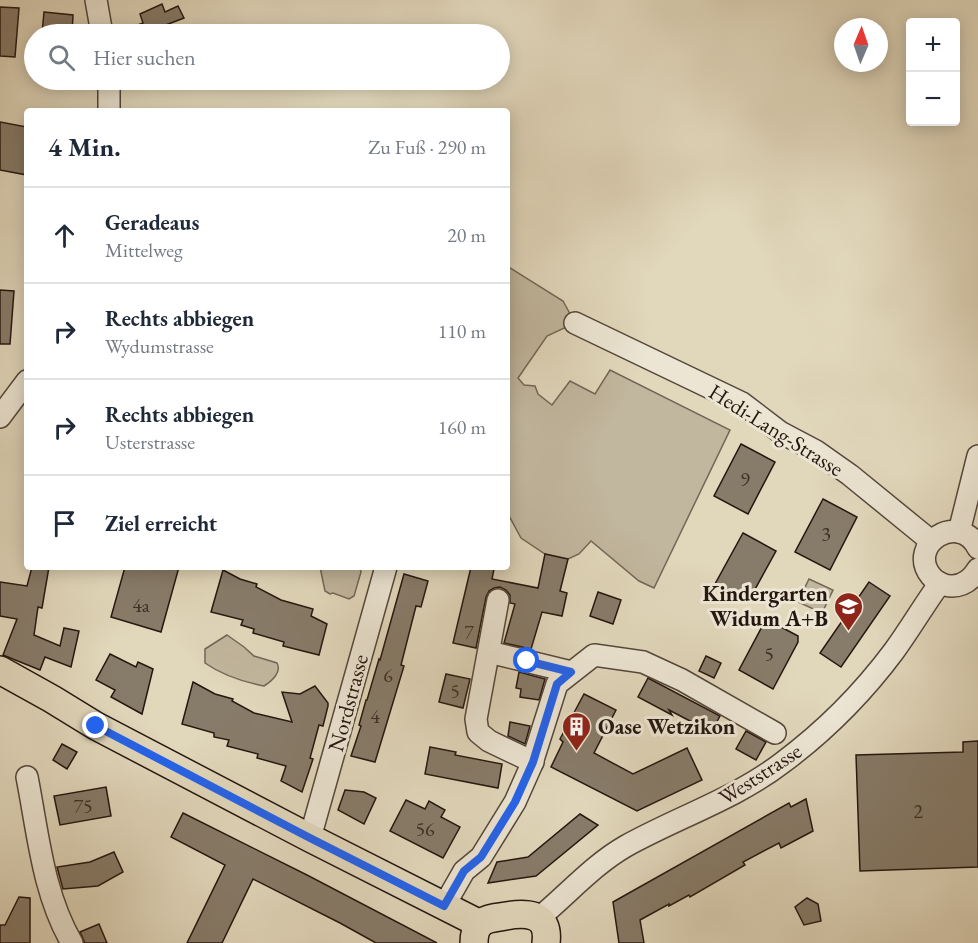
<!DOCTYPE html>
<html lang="de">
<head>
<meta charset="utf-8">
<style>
	:root { --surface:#fff; --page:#f2f2f3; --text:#1f2937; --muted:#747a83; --line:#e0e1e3 }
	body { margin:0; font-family:"EB Garamond",serif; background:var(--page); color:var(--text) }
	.controls { position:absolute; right:18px; top:18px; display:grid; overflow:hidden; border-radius:6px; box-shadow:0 3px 15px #0003 }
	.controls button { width:54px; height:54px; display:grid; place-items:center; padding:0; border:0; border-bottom:2px solid var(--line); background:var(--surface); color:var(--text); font:30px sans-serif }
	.compass { position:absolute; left:834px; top:18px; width:54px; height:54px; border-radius:50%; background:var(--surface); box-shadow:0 3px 15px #0003; rotate:2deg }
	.stop { position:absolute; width:18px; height:18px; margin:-14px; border:4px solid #2563eb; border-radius:50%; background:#fff }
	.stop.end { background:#2563eb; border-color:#fff; box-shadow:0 2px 6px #0008 }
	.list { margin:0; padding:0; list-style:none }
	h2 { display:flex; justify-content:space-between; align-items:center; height:78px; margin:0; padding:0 24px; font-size:26px }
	h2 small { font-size:20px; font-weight:400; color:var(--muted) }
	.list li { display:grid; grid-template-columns:39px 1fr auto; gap:18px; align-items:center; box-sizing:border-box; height:96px; padding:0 24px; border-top:2px solid var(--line) }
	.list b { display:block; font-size:22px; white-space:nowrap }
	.list p { margin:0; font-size:20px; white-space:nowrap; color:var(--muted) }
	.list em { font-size:20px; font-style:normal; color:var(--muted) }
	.icon { flex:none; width:33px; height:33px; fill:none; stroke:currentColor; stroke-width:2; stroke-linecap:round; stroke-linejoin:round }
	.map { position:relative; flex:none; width:978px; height:943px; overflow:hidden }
	.search { position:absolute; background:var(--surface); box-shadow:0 3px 15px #0003; left:24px; top:24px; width:486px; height:66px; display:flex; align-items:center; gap:15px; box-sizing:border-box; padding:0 21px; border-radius:33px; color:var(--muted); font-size:22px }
	.panel { position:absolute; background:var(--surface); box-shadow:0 3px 15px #0003; left:24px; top:108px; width:486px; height:462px; border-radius:6px }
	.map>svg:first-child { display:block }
	.green { fill:#c1b69e; stroke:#736657; stroke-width:1.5 }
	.building { fill:#877b69; stroke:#251710; stroke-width:1.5 }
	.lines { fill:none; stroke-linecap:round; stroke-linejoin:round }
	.minor-casing { stroke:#54473b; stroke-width:24 }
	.major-casing { stroke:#251710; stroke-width:30 }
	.minor { stroke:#ece5d3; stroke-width:21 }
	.major { stroke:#e1d7bb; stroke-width:27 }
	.route { stroke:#2563eb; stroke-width:8 }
	.labels { text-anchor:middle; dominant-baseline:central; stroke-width:6; stroke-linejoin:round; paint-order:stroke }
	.number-label { font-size:20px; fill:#3e3026 }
	.street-label { font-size:22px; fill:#251710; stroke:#ece5d3 }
	.poi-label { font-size:22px; font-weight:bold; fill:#251710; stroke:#ece5d3; text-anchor:end }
</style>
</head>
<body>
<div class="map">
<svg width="978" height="943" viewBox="0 0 978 943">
	<rect width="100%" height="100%" fill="#e1d7bb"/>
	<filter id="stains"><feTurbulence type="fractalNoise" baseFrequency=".00333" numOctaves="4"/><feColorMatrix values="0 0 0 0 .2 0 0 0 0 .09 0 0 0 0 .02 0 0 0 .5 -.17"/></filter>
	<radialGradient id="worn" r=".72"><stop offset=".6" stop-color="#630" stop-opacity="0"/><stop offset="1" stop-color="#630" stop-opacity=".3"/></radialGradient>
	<g class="green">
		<path d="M507,266L563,301L575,323L547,336L518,378L524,385L535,386L538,394L552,405L570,381L595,394L610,370L730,430L654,588L639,581L591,541L579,554L568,559L545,554L521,538L507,512Z"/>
		<path d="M320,567L360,568L361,572L354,596L349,599L333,593L330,594L325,591Z"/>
		<path d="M809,579L833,590L822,613L798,602Z"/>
		<path d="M227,635L244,647L254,656L277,663C282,672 272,681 264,686C244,682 222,675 205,663V649Z"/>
	</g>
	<g class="building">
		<path d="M162,4L165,12L178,6L184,18L142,34L138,25L143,23L140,14Z"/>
		<path d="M0,7L19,8L15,57L0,56Z"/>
		<path d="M44,12L73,15L72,34H42Z"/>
		<path d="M0,122L27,127V175L0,170Z"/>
		<path d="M0,290L14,291L10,344H0Z"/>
		<path d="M741,444L775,462L748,514L714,496Z"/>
		<path d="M823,499L857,517L830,570L795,552Z"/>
		<path d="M743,533L776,551L748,602L715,584Z"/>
		<path d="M545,554L568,559L560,591L567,593L562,616L542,612L531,649L504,643L515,604L510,603V595L506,590L500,587L494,588L489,591L486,597L476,648L453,643L471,567H485L494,569L492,579L538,588Z"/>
		<path d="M32,567H49L42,608L38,607L34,635L60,646L64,628L79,631L71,667L45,657L40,670L3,655L17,619L0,616V582L27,586Z"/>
		<path d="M125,567H179L161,632L111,617Z"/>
		<path d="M223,570L240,579L257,584L256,587L281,600L313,609L311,616L327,624L319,655L283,646L284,642L253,633L254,629L241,625L243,620L211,612Z"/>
		<path d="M404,574L428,581L421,607L416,606L401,665L404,666L375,762L351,756L361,726L359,725L366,700H367L379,659L380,660Z"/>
		<path d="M869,582L890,596L841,667L820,653Z"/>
		<path d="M598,592L621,600L613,624L590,616Z"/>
		<path d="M766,619L798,636V642L773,689L739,670Z"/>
		<path d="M110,654L136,667L138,662L153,669L142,714L111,697L115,690L96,680Z"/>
		<path d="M706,656L721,663L714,678L699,671Z"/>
		<path d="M519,672L545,679L539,700L520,697L521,689L516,688Z"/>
		<path d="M446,674L470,679L463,708L439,702Z"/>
		<path d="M648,678L720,716L711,732L669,710L672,715L638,697Z"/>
		<path d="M193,682L215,694L233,699L232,701L254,713L292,722L282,692L300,694L315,686L328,703V706L323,726L319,725L310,758L313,759L302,792L281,781L286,766L257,758L258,754L227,746L229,740L214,737V733L182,724Z"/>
		<path d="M584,694L616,710L594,753L633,774L687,748L702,780L637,811L551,767L563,742L560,739Z"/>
		<path d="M510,722L530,726L525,744L508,736Z"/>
		<path d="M746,731L766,742L756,760L736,749Z"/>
		<path d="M978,741V867L860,871L856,755L963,752V742Z"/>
		<path d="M62,744L77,752L67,769L53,760Z"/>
		<path d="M430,747L456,752L455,755L502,764L498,788L425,774Z"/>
		<path d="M106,787L111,816L60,825L54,796Z"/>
		<path d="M345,790L364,792L376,798L364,824L338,810Z"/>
		<path d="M806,799L813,831L781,848L779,843L743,862L745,865L690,897L689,895L669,906V904L640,920L644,943H619L613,902L789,803L791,807Z"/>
		<path d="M406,800L425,809L429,801L445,810L441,817L460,827L443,858L390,831Z"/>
		<path d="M183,813L307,875L437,943H376L340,923L253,879L222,943H187L225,865L171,837Z"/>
		<path d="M580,814L598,825L536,876L488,883L497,862L528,857Z"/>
		<path d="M114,852L123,872L98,886L63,889L57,867L90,862Z"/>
		<path d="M19,897L30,898V943H0V925H5Z"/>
		<path d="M807,898L818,904L821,921L804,925L795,907Z"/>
		<path d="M99,924L107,943H85L80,932Z"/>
	</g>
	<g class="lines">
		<defs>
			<g id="minor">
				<path d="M96,0L102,34"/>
				<path d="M109,80V111"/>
				<path d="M575,323L742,403L780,432L816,451L850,475L931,541"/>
				<path d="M0,417L27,381"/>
				<path d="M959,532L978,456"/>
				<path d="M978,548C959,510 906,545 931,576C936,582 944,586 952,586C964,586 972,579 978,569"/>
				<path d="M498,600L476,719L478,732L489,741L533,762"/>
				<path d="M489,652L571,672"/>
				<path d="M27,777C38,833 43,894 72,943"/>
				<path d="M310,838L386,567"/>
				<path d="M444,906L464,871L481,857L515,802L531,766L557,684L594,655L643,662L682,680L775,733"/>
				<path d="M539,918C568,894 593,865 626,846C678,817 735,799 782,763C825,731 862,694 894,651C910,629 924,605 940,583"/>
			</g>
			<g id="major">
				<path d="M0,670L52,699L96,726L310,838L480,924"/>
				<path d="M474,943C474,937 475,930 479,925C484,919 493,918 500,917C524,912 550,911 546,943"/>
			</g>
		</defs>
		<use href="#minor" class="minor-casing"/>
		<use href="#major" class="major-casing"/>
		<use href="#minor" class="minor"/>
		<use href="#major" class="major"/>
	</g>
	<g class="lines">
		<path class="route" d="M96,726L310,838L444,906L464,871L481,857L515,802L533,762L557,684L571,672L527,661"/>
	</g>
	<defs>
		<symbol id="school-pin" viewBox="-11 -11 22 30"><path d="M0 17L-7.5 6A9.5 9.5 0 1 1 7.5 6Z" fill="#8f2418" stroke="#ece5d3"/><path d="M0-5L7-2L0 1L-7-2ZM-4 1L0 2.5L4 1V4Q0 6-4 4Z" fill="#fff"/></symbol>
		<symbol id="building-pin" viewBox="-11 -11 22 30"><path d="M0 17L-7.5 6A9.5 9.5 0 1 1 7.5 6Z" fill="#8f2418" stroke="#ece5d3"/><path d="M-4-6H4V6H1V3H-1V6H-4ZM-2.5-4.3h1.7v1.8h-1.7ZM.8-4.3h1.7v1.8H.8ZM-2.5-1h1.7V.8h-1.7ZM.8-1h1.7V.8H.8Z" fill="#fff"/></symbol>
	</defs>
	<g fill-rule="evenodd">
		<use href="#school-pin" x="832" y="590" width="33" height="45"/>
		<use href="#building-pin" x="560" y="710" width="33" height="45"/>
	</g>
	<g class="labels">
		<g class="number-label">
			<text x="745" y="479">9</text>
			<text x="826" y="534">3</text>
			<text x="141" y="605">4a</text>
			<text x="469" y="632">7</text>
			<text x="769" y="654">5</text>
			<text x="388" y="675">6</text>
			<text x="455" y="691">5</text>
			<text x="375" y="716">4</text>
			<text x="83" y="806">75</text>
			<text x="918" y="811">2</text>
			<text x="425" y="829">56</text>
		</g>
		<g class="street-label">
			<text transform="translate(776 430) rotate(32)">Hedi-Lang-Strasse</text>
			<text transform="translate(348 703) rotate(-75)">Nordstrasse</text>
			<text transform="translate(760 774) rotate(-33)">Weststrasse</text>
		</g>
		<g class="poi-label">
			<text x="828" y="593">Kindergarten<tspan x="828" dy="25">Widum A+B</tspan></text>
			<text x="598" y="726" text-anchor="start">Oase Wetzikon</text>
		</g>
	</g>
	<rect width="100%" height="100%" filter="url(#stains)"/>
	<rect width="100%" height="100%" fill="url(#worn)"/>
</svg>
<div class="controls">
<button>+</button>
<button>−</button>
</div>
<svg class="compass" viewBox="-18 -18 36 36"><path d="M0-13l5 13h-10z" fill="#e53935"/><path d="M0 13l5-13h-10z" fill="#747a83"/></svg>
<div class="stop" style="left:527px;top:661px"></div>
<div class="stop end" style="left:96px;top:726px"></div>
<div class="search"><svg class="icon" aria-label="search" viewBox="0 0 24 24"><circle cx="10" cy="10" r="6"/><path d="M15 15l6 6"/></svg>Hier suchen</div>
<section class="panel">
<h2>4 Min.<small>Zu Fuß · 290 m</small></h2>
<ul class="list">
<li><svg class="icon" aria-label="ahead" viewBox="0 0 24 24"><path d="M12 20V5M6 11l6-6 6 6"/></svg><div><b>Geradeaus</b><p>Mittelweg</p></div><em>20 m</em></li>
<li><svg class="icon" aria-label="right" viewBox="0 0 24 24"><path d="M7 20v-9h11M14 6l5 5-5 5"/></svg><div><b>Rechts abbiegen</b><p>Wydumstrasse</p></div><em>110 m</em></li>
<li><svg class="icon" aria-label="right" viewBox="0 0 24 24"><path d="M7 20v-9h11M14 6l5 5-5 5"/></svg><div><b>Rechts abbiegen</b><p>Usterstrasse</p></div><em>160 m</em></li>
<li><svg class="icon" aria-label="arrive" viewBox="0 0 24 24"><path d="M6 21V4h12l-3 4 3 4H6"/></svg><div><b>Ziel erreicht</b></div></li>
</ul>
</section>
</div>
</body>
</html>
